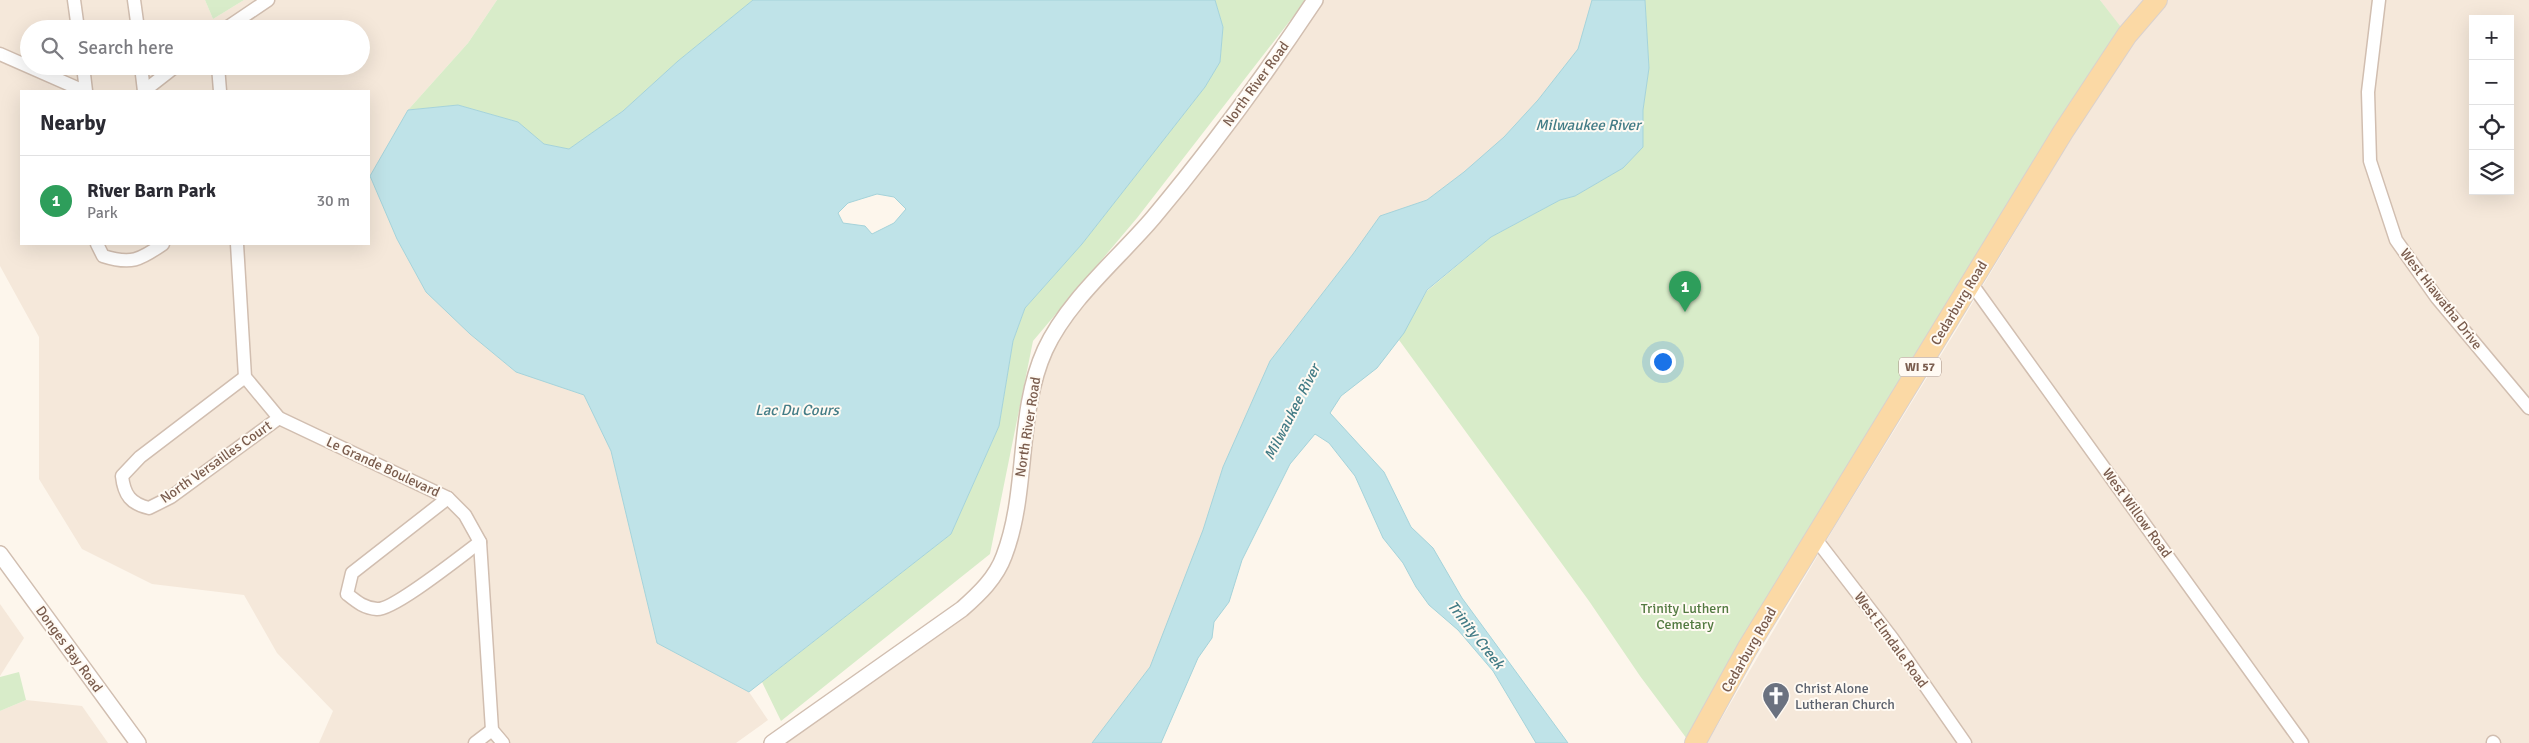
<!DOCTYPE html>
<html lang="en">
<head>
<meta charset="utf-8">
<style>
	:root { --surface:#fff; --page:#f7f7f7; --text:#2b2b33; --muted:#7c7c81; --line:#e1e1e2; --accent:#e76f51 }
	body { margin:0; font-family:Signika,sans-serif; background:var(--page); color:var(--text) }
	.controls { position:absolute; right:15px; top:15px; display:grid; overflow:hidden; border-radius:0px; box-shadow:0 5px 20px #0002 }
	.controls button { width:45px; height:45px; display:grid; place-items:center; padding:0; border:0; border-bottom:1px solid var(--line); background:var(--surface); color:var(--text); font:25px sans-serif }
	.you { position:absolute; left:1662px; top:361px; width:18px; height:18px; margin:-12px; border:4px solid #fff; border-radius:50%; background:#1a73e8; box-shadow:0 0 0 8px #1a73e833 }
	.badge { display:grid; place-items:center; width:32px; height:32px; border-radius:50%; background:var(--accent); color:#fff; font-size:16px; font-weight:700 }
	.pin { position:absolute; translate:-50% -41px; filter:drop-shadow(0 1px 2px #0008) }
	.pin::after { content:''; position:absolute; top:26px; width:18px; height:15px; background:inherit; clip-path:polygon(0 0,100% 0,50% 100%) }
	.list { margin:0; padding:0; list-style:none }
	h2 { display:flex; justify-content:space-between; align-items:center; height:65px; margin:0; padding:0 20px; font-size:21px }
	h2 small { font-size:16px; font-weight:400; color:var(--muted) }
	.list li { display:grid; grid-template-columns:32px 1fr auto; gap:15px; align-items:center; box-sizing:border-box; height:90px; padding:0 20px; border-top:1px solid var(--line) }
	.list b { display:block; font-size:19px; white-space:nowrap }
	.list p { margin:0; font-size:16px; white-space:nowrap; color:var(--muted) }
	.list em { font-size:16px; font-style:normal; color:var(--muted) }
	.icon { flex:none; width:28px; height:28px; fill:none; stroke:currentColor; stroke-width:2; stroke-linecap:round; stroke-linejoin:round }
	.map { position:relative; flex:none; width:2529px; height:743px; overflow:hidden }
	.search { position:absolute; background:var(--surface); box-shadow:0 5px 20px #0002; left:20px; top:20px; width:350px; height:55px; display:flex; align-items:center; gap:12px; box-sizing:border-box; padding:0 18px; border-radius:28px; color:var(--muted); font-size:19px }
	.panel { position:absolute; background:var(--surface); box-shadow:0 5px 20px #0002; left:20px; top:90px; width:350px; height:155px; border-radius:0px }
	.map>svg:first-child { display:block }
	.residential { fill:#f5e8da; fill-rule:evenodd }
	.green { fill:#d8ecc9 }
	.water { fill:#bfe3e8; stroke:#a5d3da; fill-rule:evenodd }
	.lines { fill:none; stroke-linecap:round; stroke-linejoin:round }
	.minor-casing { stroke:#d1beb0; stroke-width:15 }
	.tertiary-casing { stroke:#d1beb0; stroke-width:18 }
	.primary-casing { stroke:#dad1cd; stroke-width:22 }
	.minor { stroke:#fff; stroke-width:12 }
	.tertiary { stroke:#fff; stroke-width:15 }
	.primary { stroke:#fbd9a5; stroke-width:20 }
	.labels { text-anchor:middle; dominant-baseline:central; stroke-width:4; stroke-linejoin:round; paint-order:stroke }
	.shield { fill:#fffaf3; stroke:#a28b7f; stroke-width:1 }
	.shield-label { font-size:12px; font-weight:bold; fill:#7a5c4d }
	.street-label { font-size:14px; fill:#7a5c4d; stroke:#fffaf3 }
	.park-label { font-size:14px; fill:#537a41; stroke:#fffaf3 }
	.worship-label { font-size:14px; fill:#5b616d; stroke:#fffaf3; text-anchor:start }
	.water-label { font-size:15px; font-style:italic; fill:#437c86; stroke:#fffaf3 }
</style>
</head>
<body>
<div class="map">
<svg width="2529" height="743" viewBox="0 0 2529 743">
	<rect width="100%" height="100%" fill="#fdf6ec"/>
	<g class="residential">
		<path d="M0,0H205L213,19L244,0H497L468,43L408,110L370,176L397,239L426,292L470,334L516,372L584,395L611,451L657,643L749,692L768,720L736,743H319L333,711L277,653L244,595L152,584L82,549L39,479V337L0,266ZM29,29H361V66H29ZM21,91H369V244H21Z"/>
		<path d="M1322,0H1592L1578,49L1538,100L1504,137L1464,172L1427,200L1380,216L1353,254L1270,361L1223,467L1203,530L1150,668L1092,743H785L991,591L1038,384L1052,350L1067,327L1094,293L1173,206Z"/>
		<path d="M2100,0H2143L2120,27Z"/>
		<path d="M2167,0H2529V743H1707L1837,523L1957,329L2116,63ZM2473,19H2510V191H2473Z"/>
		<path d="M0,604L24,638L0,676Z"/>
		<path d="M26,700L82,706L108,743H0V711Z"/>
	</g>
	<g class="green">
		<path d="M205,0H244L213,19Z"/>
		<path d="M497,0H753L678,61L623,111L569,149L544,144L518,122L458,105L408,110L468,43Z"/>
		<path d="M1215,0H1306L1137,218L1033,341L990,554L781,721L762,682L951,534L999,426L1013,341L1025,308L1082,244L1205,87L1220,62L1223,27Z"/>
		<path d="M1645,0H2100L2127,35L1690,743L1640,676L1589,601L1399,340L1427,291L1491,237L1560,200L1575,196L1623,168L1643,147V110L1649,68Z"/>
		<path d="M19,672L26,700L0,711V677Z"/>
	</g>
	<g class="water">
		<path d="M753,0H1215L1223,27L1220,62L1205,87L1082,244L1025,308L1013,341L999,426L951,534L749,692L657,643L611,451L584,395L516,372L470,334L426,292L397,239L370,176L408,110L458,105L518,122L544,144L569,149L623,111L678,61ZM877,194L894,197L906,209L894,223L872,234L865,226L843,223L838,213L848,203Z"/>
		<path d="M1592,0H1645L1649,68L1643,110V147L1623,168L1575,196L1560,200L1491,237L1427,290L1404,333L1377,368L1341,396L1330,413L1384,472L1411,527L1433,548L1462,598L1568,743H1536L1493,671L1458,630L1429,605L1416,587L1403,563L1383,538L1355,476L1329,443L1315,434L1290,464L1242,560L1229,602L1214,622L1212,638L1198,658L1161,743H1092L1150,667L1203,530L1223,467L1270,361L1353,254L1380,216L1427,200L1464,172L1504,137L1538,100L1578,49Z"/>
	</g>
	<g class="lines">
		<defs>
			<g id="minor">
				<path d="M74,0L78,29"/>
				<path d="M134,0L138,29"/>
				<path d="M2379,0L2368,92L2370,161L2396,240L2437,298L2529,408"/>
				<path d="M225,29L268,0"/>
				<path d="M0,54L84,91"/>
				<path d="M83,66L86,91"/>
				<path d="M141,66L144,91"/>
				<path d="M218,66L220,91"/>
				<path d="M144,91L176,66"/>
				<path d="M97,244L103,256C131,265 140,260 163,244"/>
				<path d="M237,244L245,377L279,418L448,498L465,515L480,542L492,730L503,743"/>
				<path d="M1971,283L2302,743"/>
				<path d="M245,377L140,457L122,476C124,495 131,504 149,508L171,497L279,418"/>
				<path d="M448,498L352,573L347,594C357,602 364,608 377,609C394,610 462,555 480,542"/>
				<path d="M1815,538L1892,638L1965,743"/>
				<path d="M2493,742L2494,743"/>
				<path d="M475,743L492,730"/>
			</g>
			<g id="tertiary">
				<path d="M0,554L138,743"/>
				<path d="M772,743L962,609C979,594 996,578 1004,556C1029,491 1016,414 1045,350C1068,300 1118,259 1153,218C1211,149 1265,75 1315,0"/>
			</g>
			<path id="primary" d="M1695,743L1747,649L2063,132L2127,35L2157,0"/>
		</defs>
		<use href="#minor" class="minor-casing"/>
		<use href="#tertiary" class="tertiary-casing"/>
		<use href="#primary" class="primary-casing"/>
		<use href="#minor" class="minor"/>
		<use href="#tertiary" class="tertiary"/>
		<use href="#primary" class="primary"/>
	</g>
	<defs>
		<symbol id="church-pin" viewBox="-11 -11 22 30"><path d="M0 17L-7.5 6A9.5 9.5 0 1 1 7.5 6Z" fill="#6b7280" stroke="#fffaf3"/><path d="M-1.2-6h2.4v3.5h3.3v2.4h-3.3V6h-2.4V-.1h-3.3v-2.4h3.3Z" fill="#fff"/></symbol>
	</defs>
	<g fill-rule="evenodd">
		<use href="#church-pin" x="1760" y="680" width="32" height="43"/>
	</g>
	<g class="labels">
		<rect class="shield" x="1899" y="357.5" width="42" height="19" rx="4"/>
		<g class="shield-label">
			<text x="1920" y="367">WI 57</text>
		</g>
		<g class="street-label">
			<text transform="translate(1256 84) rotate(-54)">North River Road</text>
			<text transform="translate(2441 299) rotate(52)">West Hiawatha Drive</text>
			<text transform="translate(1959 303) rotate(-59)">Cedarburg Road</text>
			<text transform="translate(1028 427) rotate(-81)">North River Road</text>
			<text transform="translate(216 462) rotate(-35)">North Versailles Court</text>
			<text transform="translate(383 467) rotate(25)">Le Grande Boulevard</text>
			<text transform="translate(2137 513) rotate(54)">West Willow Road</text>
			<text transform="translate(1891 640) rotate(54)">West Elmdale Road</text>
			<text transform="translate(69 649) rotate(54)">Donges Bay Road</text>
			<text transform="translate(1749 650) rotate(-60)">Cedarburg Road</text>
		</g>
		<g class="park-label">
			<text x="1685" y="608">Trinity Luthern<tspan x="1685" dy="16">Cemetary</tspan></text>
		</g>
		<g class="worship-label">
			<text x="1795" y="688">Christ Alone<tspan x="1795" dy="16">Lutheran Church</tspan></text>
		</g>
		<g class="water-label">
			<text x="1588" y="125">Milwaukee River</text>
			<text x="797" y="410">Lac Du Cours</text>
			<text transform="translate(1292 412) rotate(-63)">Milwaukee River</text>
			<text transform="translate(1476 635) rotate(52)">Trinity Creek</text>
		</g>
	</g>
</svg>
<div class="controls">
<button>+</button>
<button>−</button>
<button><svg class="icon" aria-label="locate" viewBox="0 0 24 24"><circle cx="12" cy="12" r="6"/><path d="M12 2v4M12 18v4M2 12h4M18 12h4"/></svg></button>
<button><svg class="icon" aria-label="layers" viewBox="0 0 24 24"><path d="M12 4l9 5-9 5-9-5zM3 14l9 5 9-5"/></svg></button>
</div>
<div class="you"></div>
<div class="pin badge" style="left:1685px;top:312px;background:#2e9e5b">1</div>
<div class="search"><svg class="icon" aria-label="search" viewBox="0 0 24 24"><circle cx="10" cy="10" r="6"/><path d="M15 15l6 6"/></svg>Search here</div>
<section class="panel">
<h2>Nearby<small></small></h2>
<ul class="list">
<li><span class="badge" style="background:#2e9e5b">1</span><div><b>River Barn Park</b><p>Park</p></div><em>30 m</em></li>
</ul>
</section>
</div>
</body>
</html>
